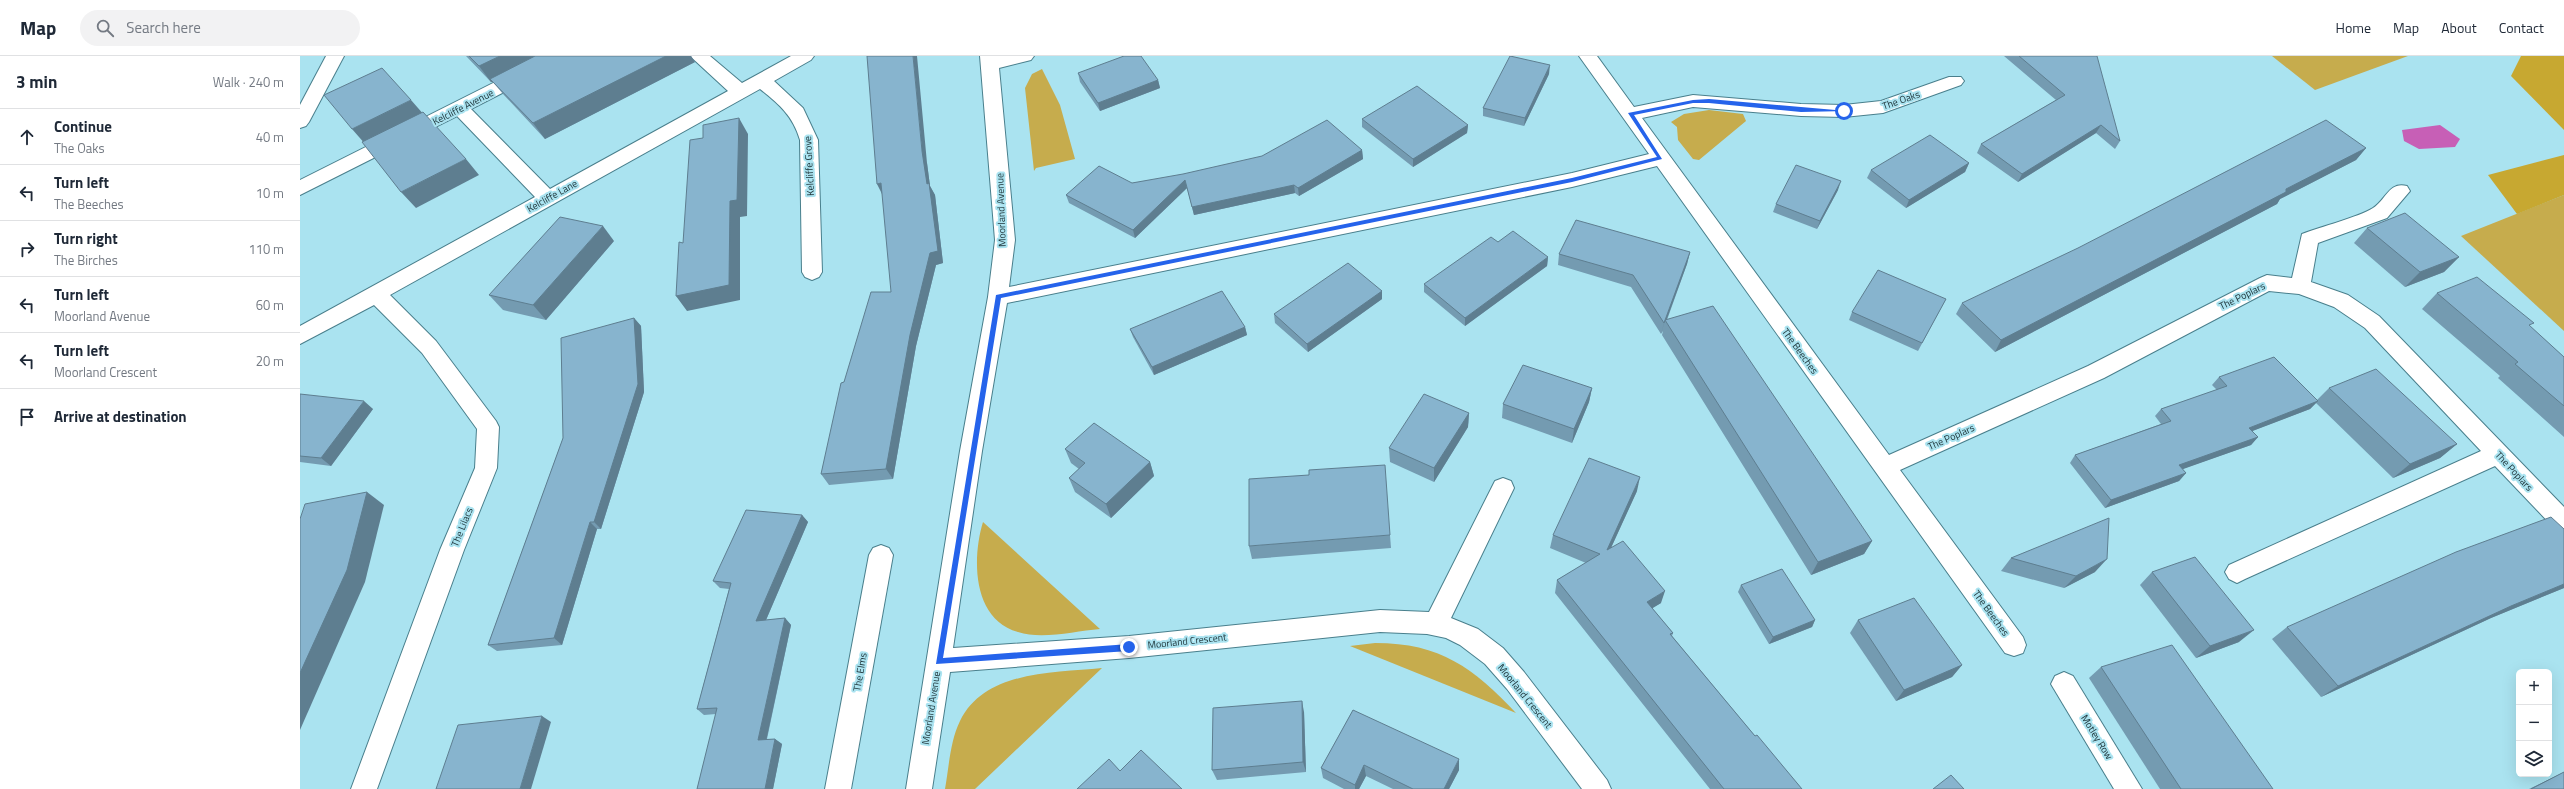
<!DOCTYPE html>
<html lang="en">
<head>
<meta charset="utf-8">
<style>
	:root { --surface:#fff; --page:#f2f2f3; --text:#1f2937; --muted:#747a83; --line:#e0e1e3 }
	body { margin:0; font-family:"Titillium Web",sans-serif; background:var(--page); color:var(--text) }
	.controls { position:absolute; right:12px; bottom:12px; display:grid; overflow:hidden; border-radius:6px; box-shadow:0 4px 16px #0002 }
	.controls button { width:36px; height:36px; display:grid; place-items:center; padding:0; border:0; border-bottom:1px solid var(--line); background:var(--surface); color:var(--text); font:20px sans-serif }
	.stop { position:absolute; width:12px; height:12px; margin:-9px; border:3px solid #2563eb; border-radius:50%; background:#fff }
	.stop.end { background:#2563eb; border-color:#fff; box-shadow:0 1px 4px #0008 }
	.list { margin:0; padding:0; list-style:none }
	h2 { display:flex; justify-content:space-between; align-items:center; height:52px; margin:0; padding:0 16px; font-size:17px }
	h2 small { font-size:13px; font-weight:400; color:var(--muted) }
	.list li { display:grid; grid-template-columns:26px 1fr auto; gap:12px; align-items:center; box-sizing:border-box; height:56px; padding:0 16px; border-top:1px solid var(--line) }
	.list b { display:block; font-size:15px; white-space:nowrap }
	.list p { margin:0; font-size:13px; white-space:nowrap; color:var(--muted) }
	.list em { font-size:13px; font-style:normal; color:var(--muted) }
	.icon { flex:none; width:22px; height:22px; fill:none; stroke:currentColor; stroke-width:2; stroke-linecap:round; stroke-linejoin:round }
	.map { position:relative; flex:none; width:2264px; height:733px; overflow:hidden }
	header { display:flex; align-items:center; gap:24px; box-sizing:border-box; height:56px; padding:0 20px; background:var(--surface); border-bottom:1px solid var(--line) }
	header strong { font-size:19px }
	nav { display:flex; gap:22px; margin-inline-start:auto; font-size:14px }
	.search { width:280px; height:36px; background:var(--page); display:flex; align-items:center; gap:10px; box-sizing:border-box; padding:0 14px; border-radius:22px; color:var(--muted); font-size:15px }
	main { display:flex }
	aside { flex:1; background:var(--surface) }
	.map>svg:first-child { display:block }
	.green { fill:#c6ac4d }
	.forest { fill:#c7a831 }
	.water { fill:#c75fb6 }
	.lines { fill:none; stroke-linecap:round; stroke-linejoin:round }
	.minor-casing { stroke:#497f8c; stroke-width:2 }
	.minor { fill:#fff; fill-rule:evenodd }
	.wall { fill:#749bb1 }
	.shaded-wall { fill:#5e7e90 }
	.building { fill:#87b4ce; stroke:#5e7e90 }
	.route { fill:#2563eb }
	.labels { text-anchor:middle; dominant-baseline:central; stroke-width:4; stroke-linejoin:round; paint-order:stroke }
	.street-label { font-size:10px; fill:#20373c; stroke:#aae3f0 }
</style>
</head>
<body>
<header>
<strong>Map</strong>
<div class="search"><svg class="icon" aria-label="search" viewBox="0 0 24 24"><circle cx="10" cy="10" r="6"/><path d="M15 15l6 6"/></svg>Search here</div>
<nav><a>Home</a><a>Map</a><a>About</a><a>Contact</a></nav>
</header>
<main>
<aside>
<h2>3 min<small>Walk · 240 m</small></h2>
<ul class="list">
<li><svg class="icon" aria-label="ahead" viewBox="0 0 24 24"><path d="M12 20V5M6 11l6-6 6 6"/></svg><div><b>Continue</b><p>The Oaks</p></div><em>40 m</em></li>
<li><svg class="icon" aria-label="left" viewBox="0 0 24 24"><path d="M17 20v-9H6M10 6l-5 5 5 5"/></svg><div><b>Turn left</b><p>The Beeches</p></div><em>10 m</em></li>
<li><svg class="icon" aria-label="right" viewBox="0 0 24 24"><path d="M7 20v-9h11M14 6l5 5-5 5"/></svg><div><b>Turn right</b><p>The Birches</p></div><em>110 m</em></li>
<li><svg class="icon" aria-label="left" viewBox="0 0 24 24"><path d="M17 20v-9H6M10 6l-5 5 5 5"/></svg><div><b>Turn left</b><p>Moorland Avenue</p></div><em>60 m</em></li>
<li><svg class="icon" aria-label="left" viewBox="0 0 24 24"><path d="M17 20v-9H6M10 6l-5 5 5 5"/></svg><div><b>Turn left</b><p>Moorland Crescent</p></div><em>20 m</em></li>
<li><svg class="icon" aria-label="arrive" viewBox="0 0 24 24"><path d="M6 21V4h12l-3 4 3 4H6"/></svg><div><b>Arrive at destination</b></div></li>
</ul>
</aside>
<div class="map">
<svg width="2264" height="733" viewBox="0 0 2264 733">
	<rect width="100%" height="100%" fill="#aae3f0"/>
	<g class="green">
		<path d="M1972,0H2108L2015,34Z"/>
		<path d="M742,13L760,49L775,103L736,112L734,115L725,32L732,18Z"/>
		<path d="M1409,54L1443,58L1446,65L1399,104L1393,103L1378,84L1377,71L1371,66L1384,58Z"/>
		<path d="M2264,139V275L2161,180Z"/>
		<path d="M683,466L800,573C775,575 742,584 718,576C672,563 672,502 683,466Z"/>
		<path d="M1075,587C1141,587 1173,612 1216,657L1050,590Z"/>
		<path d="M802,612L675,733H645C649,711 650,685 660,665C685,614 754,617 802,612Z"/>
	</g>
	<g class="forest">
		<path d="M2221,0H2264V74L2211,20Z"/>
		<path d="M2264,99V139L2217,158L2188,119Z"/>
	</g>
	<path class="water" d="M2140,69L2160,83L2155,91L2119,93L2104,85L2102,74Z"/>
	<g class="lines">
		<defs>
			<g id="minor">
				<path d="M26,0H44L9,66L6,70L0,72V49Z"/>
				<path d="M247,0H270L267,4L171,53L250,133L428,35L390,0H410L442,27L491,0H514L511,4L474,25L503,52L518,84L522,216L519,221L512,224L505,221L502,216L500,84C493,60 479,48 460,33L90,239L136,285L196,365L199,371L197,412L164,494L77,733H51L140,494L175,412L177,373L122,297L74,249L0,288V270L235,141L157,60L0,139V124Z"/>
				<path d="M680,0H734L731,4L699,12L715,184L709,231L1272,117L1349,98L1279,0H1297L1334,51L1393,39L1501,48L1544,49L1581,45L1649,21H1661L1664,25L1661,29L1583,57L1544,61L1501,60L1393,51L1342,62L1589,399L1788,310L1960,222L1967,219L1992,222L2002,178C2020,171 2059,161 2073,152C2086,144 2089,125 2107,130L2110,135L2087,162L2018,187L2011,226L2048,239L2079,260L2264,451V477L2256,474L2195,410L1945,523L1937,527L1929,523L1925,516L1929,509L2181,395L2065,272L2034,251L1999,238L1969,235L1804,322L1600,414L1723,581L1726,589L1723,597L1714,600L1705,597L1357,110L1272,131L707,247L682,395L653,592L829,580L1080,554L1129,556L1195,425L1203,422L1211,425L1214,432L1151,562L1178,573L1203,592L1224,616L1307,724L1311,733H1282L1207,633L1185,608L1160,589L1146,582L1127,578L1080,576L829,602L650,616L632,733H606L660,395L688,241L695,184Z"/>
				<path d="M581,489L589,492L593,499L551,733H525L569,499L573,492Z"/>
				<path d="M1764,616L1773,620L1842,733H1814L1751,628L1755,620Z"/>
			</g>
		</defs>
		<use href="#minor" class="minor-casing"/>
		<use href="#minor" class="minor"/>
	</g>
	<g class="wall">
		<path d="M166,0H391L395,6L245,83L203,38L193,26H191Z"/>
		<path d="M1704,0H1773L1820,85L1815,93L1796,77L1718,126L1677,97L1681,88L1756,44Z"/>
		<path d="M778,17L858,24L860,32L800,55L780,26Z"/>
		<path d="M1249,18L1224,70L1183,60V52Z"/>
		<path d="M1062,63L1168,69L1167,77L1113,111L1062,71Z"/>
		<path d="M2066,92L2056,104L1980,143L1977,148L1695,296L1656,258L1662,247Z"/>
		<path d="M1062,94L1063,103L999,140L995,137L894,159L887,132L835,182L769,147L766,139L832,127Z"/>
		<path d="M627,107L630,130L635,139L643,207L636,209L616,290L593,423L529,429L521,418L544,326L591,236Z"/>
		<path d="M1669,107L1665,116L1606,152L1567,122L1571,114Z"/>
		<path d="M1538,134L1517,173L1473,156L1476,148Z"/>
		<path d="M2067,172L2159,201L2144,216L2105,231L2054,187Z"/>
		<path d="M314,185L246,264L203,254L189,239Z"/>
		<path d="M1390,196L1387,208L1367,264L1572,485L1564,498L1511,519L1362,279L1363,275L1361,278L1331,231L1258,209L1259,198Z"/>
		<path d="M1248,201L1247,210L1165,270L1124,236V228Z"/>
		<path d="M1082,235V243L1008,296L975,267L974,258Z"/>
		<path d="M2137,237L2230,271L2264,301V381L2198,322L2200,320L2122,253Z"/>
		<path d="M1646,243L1618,295L1549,264L1552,256Z"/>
		<path d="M334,262L341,270L344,336L301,473H297L262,589L197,595L188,589L263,382Z"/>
		<path d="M945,271L947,279L854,319L833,281L830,273Z"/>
		<path d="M1919,321L2017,344L2029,332L2157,388L2140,402L2093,422L2016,347L2010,353L1952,375L1958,381L1951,389L1882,413L1886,417L1879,425L1805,452L1770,407L1775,399L1861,368L1855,360L1861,353L1917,334L1912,329Z"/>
		<path d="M1292,332L1289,346L1272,387L1202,362L1203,348Z"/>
		<path d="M0,338L73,353L31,410L0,406Z"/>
		<path d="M1169,357L1168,371L1134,426L1090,406L1089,392Z"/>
		<path d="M765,393L850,406L854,420L811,462L775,436L769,422L779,413L771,407Z"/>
		<path d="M1337,435L1311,492L1361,547L1352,552L1373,577L1372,580L1455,680L1502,733H1410L1255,537L1257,524L1286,507L1250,492L1253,479Z"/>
		<path d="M502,459L508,466L466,564L485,562L491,569L467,683H475L482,688L473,733H397L416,658L404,659L397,653L429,533L420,532L413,525Z"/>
		<path d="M2264,473V532L2191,562L2021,641L1972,583L1987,571Z"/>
		<path d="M1090,479L1091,492L952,503L949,490Z"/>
		<path d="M1711,502L1795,516L1764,532L1701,515Z"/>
		<path d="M1852,516L1939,586L1896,602L1840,529Z"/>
		<path d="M1441,529L1515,564L1512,571L1469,588L1438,536Z"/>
		<path d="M1558,564L1662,609L1652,621L1596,645L1550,577Z"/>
		<path d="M1801,611L1973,733H1860L1789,622Z"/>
		<path d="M1053,654L1159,714L1149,733H1093L1066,720L1059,733H1044L1023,722L1021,712Z"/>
		<path d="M1004,656L1006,716L917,724L912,714Z"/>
		<path d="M2264,716V733H2229Z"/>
	</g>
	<g class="shaded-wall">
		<path d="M200,0H244L190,23L193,26H191L179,10Z"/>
		<path d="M366,0H391L395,6L245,83L233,67Z"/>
		<path d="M613,0H617L627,107L630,130L635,139L643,207L636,209L616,290L593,423L586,413L622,95Z"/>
		<path d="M1250,9L1249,18L1224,70L1225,62Z"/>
		<path d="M858,24L860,32L800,55L798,47Z"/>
		<path d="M111,44L125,60L66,89L52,73Z"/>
		<path d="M439,62L448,78L447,160L440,161V244L387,255L376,240Z"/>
		<path d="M1168,69L1167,77L1113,111V103Z"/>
		<path d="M1801,69L1796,77L1718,126L1722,118Z"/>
		<path d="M2066,92L2056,104L1980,143L1977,148L1695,296L1701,284L1986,133Z"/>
		<path d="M1062,94L1063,103L999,140L998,132Z"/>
		<path d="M166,103L179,119L116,152L101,136Z"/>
		<path d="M1669,107L1665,116L1606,152L1609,144Z"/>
		<path d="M885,124L887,132L835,182L833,174Z"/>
		<path d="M1541,125L1538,134L1517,173L1520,165Z"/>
		<path d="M581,127L583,140L577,128Z"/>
		<path d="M994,129L995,137L894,159L892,151Z"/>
		<path d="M303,170L314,185L246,264L233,249Z"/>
		<path d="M1390,196L1387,208L1366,265L1365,264L1361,278L1364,267Z"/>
		<path d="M1248,201L1247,210L1165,270V262Z"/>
		<path d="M2159,201L2144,216L2105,231L2120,216Z"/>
		<path d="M1082,235V243L1008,296L1007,288Z"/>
		<path d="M334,262L341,270L344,336L301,473L294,466Z"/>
		<path d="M945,271L947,279L854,319L852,311Z"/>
		<path d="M1292,332L1289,346L1272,387L1274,373Z"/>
		<path d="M64,345L73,353L31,410L21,402Z"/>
		<path d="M2018,345L2010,353L1942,379L1949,372Z"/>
		<path d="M1169,357L1168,371L1134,426V412Z"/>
		<path d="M1958,381L1951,389L1872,417L1879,409Z"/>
		<path d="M2157,388L2140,402L2093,422L2110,408Z"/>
		<path d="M850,406L854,420L811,462L806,448Z"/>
		<path d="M1886,417L1879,425L1805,452L1811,444Z"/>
		<path d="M1340,421L1337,435L1304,507L1307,494Z"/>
		<path d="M67,436L84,449L65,526L0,674V617Z"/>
		<path d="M502,459L508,466L463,571L456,565Z"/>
		<path d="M290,466L297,473L262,589L254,582Z"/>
		<path d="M1572,485L1564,498L1511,519L1518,506Z"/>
		<path d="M1807,503L1795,516L1764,532L1776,520Z"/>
		<path d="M2264,528V532L2191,562L2021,641L2038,630L2211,550Z"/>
		<path d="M1365,535L1361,547L1343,558L1347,546Z"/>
		<path d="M485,562L491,569L465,690L458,684Z"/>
		<path d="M1515,564L1512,571L1469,588L1473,581Z"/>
		<path d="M1954,574L1939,586L1896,602L1910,590Z"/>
		<path d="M1662,609L1652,621L1596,645L1604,634Z"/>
		<path d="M1002,645L1004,656L1006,716L1003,706Z"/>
		<path d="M242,660L251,666L231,733H220Z"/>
		<path d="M475,683L482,688L473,733H465Z"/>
		<path d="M1159,703V714L1149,733H1144Z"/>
		<path d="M1064,709L1066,720L1059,733H1055V729Z"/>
	</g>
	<g class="building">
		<path d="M169,0H200L179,10Z"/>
		<path d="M235,0H366L233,67L190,23Z"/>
		<path d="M567,0H613L622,95L627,128L629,127L638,195L630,197L610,279L586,413L521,418L541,327L544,326L571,236H591L581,127L577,128Z"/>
		<path d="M824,0H841L858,24L798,47L778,17Z"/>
		<path d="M1210,0L1250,9L1225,62L1183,52Z"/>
		<path d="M1719,0H1797L1820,85L1801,69L1722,118L1681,88L1765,39Z"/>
		<path d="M82,12L111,44L52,73L24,39Z"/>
		<path d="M1117,30L1168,69L1113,103L1062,63Z"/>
		<path d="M123,56L166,103L101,136L62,86Z"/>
		<path d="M439,62L437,144L430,145L429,229L376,240L379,186L383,187L390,84L403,82V69Z"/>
		<path d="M1027,64L1062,94L998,132L994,129L892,151L885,124L833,174L766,139L799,110L832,127L883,118L962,100Z"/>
		<path d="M2026,64L2066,92L1986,133V136L1701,284L1662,247L1778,192Z"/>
		<path d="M1630,79L1669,107L1609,144L1571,114Z"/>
		<path d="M1496,109L1541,125L1520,165L1476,148Z"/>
		<path d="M2105,157L2159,201L2120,216L2067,172Z"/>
		<path d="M260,161L303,170L233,249L189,239Z"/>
		<path d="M1276,164L1390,196L1364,267L1333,219L1259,198Z"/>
		<path d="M1213,175L1248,201L1165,262L1124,228L1191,181L1198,186Z"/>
		<path d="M1048,207L1082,235L1007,288L974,258Z"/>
		<path d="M1578,214L1646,243L1622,287L1552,256Z"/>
		<path d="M2177,221L2234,267L2229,269L2264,301V350L2215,308L2218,306L2137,237Z"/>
		<path d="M922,235L945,271L852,311L830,273Z"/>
		<path d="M1413,250L1572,485L1518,506L1365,264Z"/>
		<path d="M334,262L338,328L294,466H290L254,582L188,589L263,382L261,282Z"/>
		<path d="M1974,301L2018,345L1949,372L1958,381L1879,409L1886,417L1811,444L1775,399L1871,365L1861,353L1927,330L1919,321Z"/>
		<path d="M1223,309L1292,332L1274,373L1203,348Z"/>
		<path d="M2076,313L2157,388L2110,408L2029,332Z"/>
		<path d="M0,338L64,345L21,402L0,400Z"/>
		<path d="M1124,338L1169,357L1134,412L1089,392Z"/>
		<path d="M794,367L850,406L806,448L769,422L785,407L765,393Z"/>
		<path d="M1289,402L1340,421L1307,494L1323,485L1365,535L1347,546L1373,577L1370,578L1455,680L1457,679L1502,733H1424L1257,524L1300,498L1253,479Z"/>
		<path d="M1085,409L1090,479L949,490V423L1009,419V414Z"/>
		<path d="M67,436L47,514L0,617V463L5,448Z"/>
		<path d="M446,454L502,459L456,565L485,562L458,684L475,683L465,733H397L417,652L397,653L431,527L413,525Z"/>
		<path d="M2251,461L2264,473V528L2211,550L2038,630L1987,571L2156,496Z"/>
		<path d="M1809,462L1807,503L1776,520L1711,502Z"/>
		<path d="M1895,501L1954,574L1910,590L1852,516Z"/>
		<path d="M1482,513L1515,564L1473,581L1441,529Z"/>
		<path d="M1614,542L1662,609L1604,634L1558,564Z"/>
		<path d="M1872,589L1973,733H1881L1801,611Z"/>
		<path d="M1002,645L1003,706L912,714L913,652Z"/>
		<path d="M1053,654L1159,703L1144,733H1113L1064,709L1055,729L1021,712Z"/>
		<path d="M242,660L220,733H136L158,669Z"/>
		<path d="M841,694L882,733H777L809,703L820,715Z"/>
		<path d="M2264,716V733H2231Z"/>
		<path d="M1651,719L1664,733H1633Z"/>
	</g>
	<path class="route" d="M1409,43L1547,55L1501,56L1409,47H1393L1334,59L1362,103L1272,126L701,242L643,602L829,588L833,591L829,595L636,608L696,239L1272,122L1357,101L1328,57L1393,44Z"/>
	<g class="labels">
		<g class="street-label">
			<text transform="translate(1601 44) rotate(-19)">The Oaks</text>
			<text transform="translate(163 51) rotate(-27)">Kelcliffe Avenue</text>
			<text transform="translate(509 110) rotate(-93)">Kelcliffe Grove</text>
			<text transform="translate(252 140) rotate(-29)">Kelcliffe Lane</text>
			<text transform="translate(701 154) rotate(-92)">Moorland Avenue</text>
			<text transform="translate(1942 240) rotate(-26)">The Poplars</text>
			<text transform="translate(1500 295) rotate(54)">The Beeches</text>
			<text transform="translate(1651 381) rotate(-24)">The Poplars</text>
			<text transform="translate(2214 415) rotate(47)">The Poplars</text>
			<text transform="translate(162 471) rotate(-68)">The Lilacs</text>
			<text transform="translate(1691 557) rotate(54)">The Beeches</text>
			<text transform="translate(887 585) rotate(-6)">Moorland Crescent</text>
			<text transform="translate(560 616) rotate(-80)">The Elms</text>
			<text transform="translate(1225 640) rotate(51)">Moorland Crescent</text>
			<text transform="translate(631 652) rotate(-81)">Moorland Avenue</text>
			<text transform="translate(1797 681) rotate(58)">Motley Row</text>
		</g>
	</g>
</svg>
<div class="controls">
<button>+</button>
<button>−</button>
<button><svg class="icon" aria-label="layers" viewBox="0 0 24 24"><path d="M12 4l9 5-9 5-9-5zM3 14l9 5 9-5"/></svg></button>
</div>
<div class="stop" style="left:1544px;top:55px"></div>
<div class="stop end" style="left:829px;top:591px"></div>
</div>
</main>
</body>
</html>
